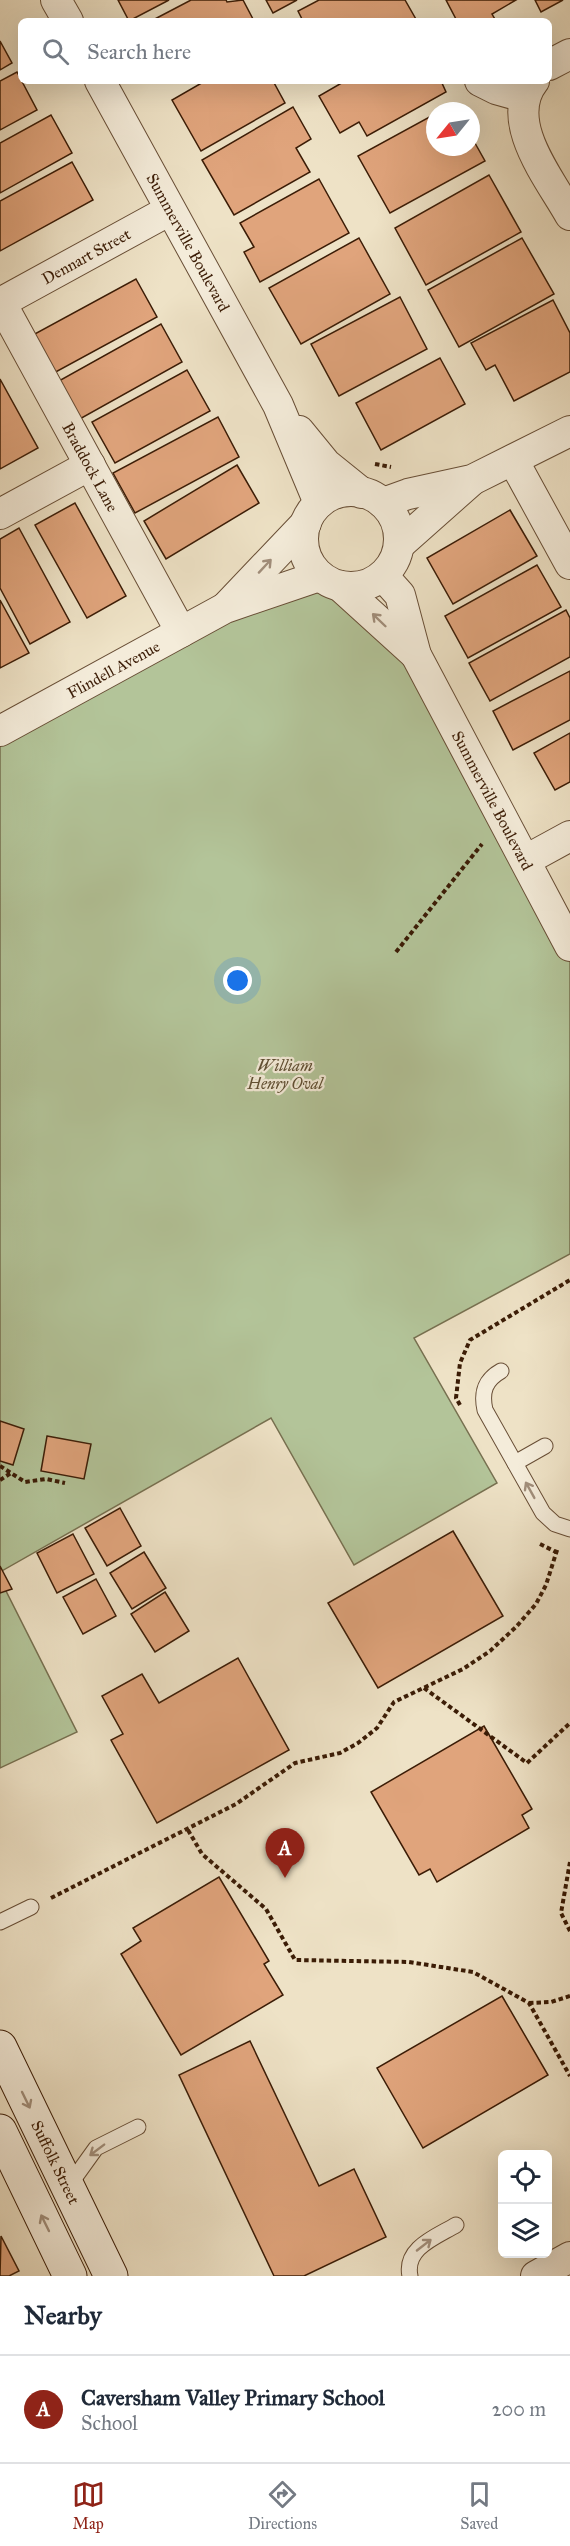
<!DOCTYPE html>
<html lang="en">
<head>
<meta charset="utf-8">
<style>
	:root { --surface:#fff; --page:#f2f2f3; --text:#1f2937; --muted:#747a83; --line:#e0e1e3; --accent:#8f2418 }
	body { margin:0; font-family:"IM FELL Great Primer",serif; background:var(--page); color:var(--text) }
	.controls { position:absolute; right:18px; bottom:18px; display:grid; overflow:hidden; border-radius:9px; box-shadow:0 6px 24px #0002 }
	.controls button { width:54px; height:54px; display:grid; place-items:center; padding:0; border:0; border-bottom:2px solid var(--line); background:var(--surface); color:var(--text); font:30px sans-serif }
	.compass { position:absolute; left:426px; top:102px; width:54px; height:54px; border-radius:50%; background:var(--surface); box-shadow:0 6px 24px #0002; rotate:240deg }
	.you { position:absolute; left:238px; top:981px; width:21px; height:21px; margin:-15px; border:4px solid #fff; border-radius:50%; background:#1a73e8; box-shadow:0 0 0 9px #1a73e833 }
	.badge { display:grid; place-items:center; width:39px; height:39px; border-radius:50%; background:var(--accent); color:#fff; font-size:20px; font-weight:700 }
	.pin { position:absolute; translate:-50% -50px; filter:drop-shadow(0 2px 3px #0008) }
	.pin::after { content:''; position:absolute; top:32px; width:21px; height:18px; background:inherit; clip-path:polygon(0 0,100% 0,50% 100%) }
	.list { margin:0; padding:0; list-style:none }
	h2 { display:flex; justify-content:space-between; align-items:center; height:78px; margin:0; padding:0 24px; font-size:26px }
	h2 small { font-size:20px; font-weight:400; color:var(--muted) }
	.list li { display:grid; grid-template-columns:39px 1fr auto; gap:18px; align-items:center; box-sizing:border-box; height:108px; padding:0 24px; border-top:2px solid var(--line) }
	.list b { display:block; font-size:22px; white-space:nowrap }
	.list p { margin:0; font-size:20px; white-space:nowrap; color:var(--muted) }
	.list em { font-size:20px; font-style:normal; color:var(--muted) }
	.icon { flex:none; width:33px; height:33px; fill:none; stroke:currentColor; stroke-width:2; stroke-linecap:round; stroke-linejoin:round }
	.map { position:relative; flex:none; width:570px; height:2276px; overflow:hidden }
	.search { position:absolute; background:var(--surface); box-shadow:0 6px 24px #0002; left:18px; right:18px; top:18px; height:66px; display:flex; align-items:center; gap:15px; box-sizing:border-box; padding:0 21px; border-radius:9px; color:var(--muted); font-size:22px }
	.sheet { height:186px; background:var(--surface) }
	nav { display:flex; justify-content:space-around; align-items:center; box-sizing:border-box; height:84px; border-top:2px solid var(--line); background:var(--surface); font-size:16px; color:var(--muted) }
	nav a { display:grid; justify-items:center; gap:3px }
	nav .on { color:var(--accent) }
	.map>svg:first-child { display:block }
	.green { fill:#b3c499; stroke:#777050; stroke-width:1.5 }
	.building { fill:#e0a47c; stroke:#3b1c06; stroke-width:1.5 }
	.lines { fill:none; stroke-linecap:round; stroke-linejoin:round }
	.lane-casing { stroke:#684e36; stroke-width:17 }
	.street-casing { stroke:#684e36; stroke-width:32 }
	.secondary-casing { stroke:#3b1c06; stroke-width:35 }
	.path { stroke:#3b1c06; stroke-width:4; stroke-dasharray:4.5 3; stroke-linecap:butt }
	.lane { stroke:#f4ecda; stroke-width:15 }
	.street { stroke:#f4ecda; stroke-width:30 }
	.secondary { stroke:#f4ecda; stroke-width:33 }
	.oneway { stroke:#a18e7b }
	.labels { text-anchor:middle; dominant-baseline:central; stroke-width:4.5; stroke-linejoin:round; paint-order:stroke }
	.street-label { font-size:16px; fill:#3b1c06; stroke:#f4ecda }
	.park-label { font-size:16px; font-style:italic; fill:#5f4e32; stroke:#f4ecda }
</style>
</head>
<body>
<div class="map">
<svg width="570" height="2276" viewBox="0 0 570 2276">
	<rect width="100%" height="100%" fill="#eee2c6"/>
	<filter id="stains"><feTurbulence type="fractalNoise" baseFrequency=".00333" numOctaves="4"/><feColorMatrix values="0 0 0 0 .2 0 0 0 0 .09 0 0 0 0 .02 0 0 0 .5 -.17"/></filter>
	<radialGradient id="worn" r=".72"><stop offset=".6" stop-color="#630" stop-opacity="0"/><stop offset="1" stop-color="#630" stop-opacity=".3"/></radialGradient>
	<g class="green">
		<path d="M319,576L416,655L570,946V1254L414,1338L497,1483L354,1565L271,1418L0,1572V731Z"/>
		<path d="M0,1579L77,1732L0,1768Z"/>
	</g>
	<g class="building">
		<path d="M118,0H169L129,21Z"/>
		<path d="M191,0H226L227,2L243,0L254,21H151Z"/>
		<path d="M266,0H297L273,13Z"/>
		<path d="M319,0H405L417,21H303L298,11Z"/>
		<path d="M446,0H516L492,14L496,21H457Z"/>
		<path d="M535,0H563L541,12Z"/>
		<path d="M0,41L12,63L0,70Z"/>
		<path d="M17,72L37,110L0,130V81Z"/>
		<path d="M205,81H273L285,103L201,151L172,100Z"/>
		<path d="M345,81H441L446,92L367,136L359,122L340,133L319,96Z"/>
		<path d="M293,107L311,139L296,148L310,172L234,215L202,160Z"/>
		<path d="M435,114V147H471V136L485,161L390,213L358,156Z"/>
		<path d="M51,115L72,153L0,193V143Z"/>
		<path d="M72,162L93,200L0,251V201Z"/>
		<path d="M489,175L521,232L426,285L395,228Z"/>
		<path d="M319,179L349,233L260,282L244,252L254,247L240,223Z"/>
		<path d="M359,238L390,294L301,344L269,288Z"/>
		<path d="M522,238L554,294L459,347L428,290Z"/>
		<path d="M136,279L157,317L52,374L31,336Z"/>
		<path d="M400,297L427,349L339,396L311,344Z"/>
		<path d="M553,300L570,333V372L514,401L495,365L486,370L471,343Z"/>
		<path d="M161,324L182,362L78,420L57,382Z"/>
		<path d="M440,358L465,404L381,450L356,403Z"/>
		<path d="M187,370L210,411L115,463L92,422Z"/>
		<path d="M0,379L38,448L0,469Z"/>
		<path d="M218,417L239,457L135,513L113,473Z"/>
		<path d="M237,465L259,503L166,559L144,521Z"/>
		<path d="M75,503L126,596L87,618L35,525Z"/>
		<path d="M510,510L537,556L453,604L427,558Z"/>
		<path d="M19,528L70,622L30,644L0,588V539Z"/>
		<path d="M537,565L561,607L468,658L445,616Z"/>
		<path d="M0,600L29,653L0,668Z"/>
		<path d="M566,610L570,618V657L490,701L469,663Z"/>
		<path d="M570,671V720L513,750L493,711Z"/>
		<path d="M570,733V782L555,790L534,753Z"/>
		<path d="M0,1421L24,1429L13,1465L0,1461Z"/>
		<path d="M47,1436L91,1444L84,1479L41,1471Z"/>
		<path d="M120,1508L141,1546L107,1566L85,1528Z"/>
		<path d="M453,1531L503,1616L378,1688L328,1603Z"/>
		<path d="M73,1534L94,1574L57,1593L37,1553Z"/>
		<path d="M144,1552L166,1588L132,1609L110,1573Z"/>
		<path d="M0,1566L12,1589L0,1593Z"/>
		<path d="M96,1579L116,1616L83,1634L63,1597Z"/>
		<path d="M165,1592L189,1631L155,1652L131,1614Z"/>
		<path d="M238,1658L289,1750L157,1823L111,1740L123,1734L102,1696L142,1674L159,1703Z"/>
		<path d="M484,1726L532,1809L522,1815L529,1828L437,1882L430,1869L419,1875L371,1792Z"/>
		<path d="M219,1877L269,1961L264,1964L283,1995L181,2055L121,1954L141,1941L133,1928Z"/>
		<path d="M502,1996L548,2075L423,2148L377,2068Z"/>
		<path d="M250,2041L319,2186L354,2169L386,2237L304,2276H274L179,2075Z"/>
		<path d="M1,2236L19,2271L9,2276H0Z"/>
	</g>
	<g class="lines">
		<defs>
			<g id="lane">
				<path d="M501,1371C485,1380 481,1392 485,1410L543,1513L555,1524L570,1529"/>
				<path d="M515,1463L545,1446"/>
				<path d="M0,1922L31,1907"/>
				<path d="M68,2187L96,2148L138,2127"/>
				<path d="M410,2276C404,2248 436,2237 456,2225"/>
			</g>
			<g id="street">
				<path d="M56,0L68,21"/>
				<path d="M549,65L570,54"/>
				<path id="s1" d="M100,81L278,405L319,503"/>
				<path d="M480,81L496,89L524,97"/>
				<path d="M534,81C502,121 550,179 570,215"/>
				<path id="s2" d="M0,301L181,632"/>
				<path id="s3" d="M0,303L170,210"/>
				<path d="M299,431L326,464L362,493"/>
				<path d="M513,460L570,564"/>
				<circle cx="351" cy="539" r="48"/>
				<path d="M383,503L408,494L472,480L570,431"/>
				<path d="M0,514L90,465"/>
				<path d="M399,545L470,482"/>
				<path id="s4" d="M383,576L400,595L416,655L570,946"/>
				<path d="M340,586L416,655"/>
				<path d="M227,606L306,523"/>
				<path id="s5" d="M0,731L225,608L319,576"/>
				<path d="M526,860L570,836"/>
				<path d="M536,2276L570,2257"/>
			</g>
			<g id="secondary">
				<path id="s6" d="M0,2047L111,2276"/>
				<path d="M0,2131L70,2276"/>
			</g>
		</defs>
		<use href="#lane" class="lane-casing"/>
		<use href="#street" class="street-casing"/>
		<use href="#secondary" class="secondary-casing"/>
		<g class="path">
			<path d="M375,464L391,467"/>
			<path d="M396,952L482,844"/>
			<path d="M460,1405L456,1398L460,1363L470,1340L570,1280"/>
			<path d="M0,1466L25,1482L46,1479L65,1483"/>
			<path d="M0,1480L11,1473"/>
			<path d="M540,1544L556,1552"/>
			<path d="M424,1688L527,1763L570,1723"/>
			<path d="M188,1830L202,1854L266,1909L295,1960L409,1962L473,1972L529,2003L570,2076"/>
			<path d="M570,1862L561,1913L570,1931"/>
			<path d="M51,1898L236,1804L295,1763L340,1753L358,1743L377,1728L394,1702L463,1669L490,1651L516,1627L536,1604L546,1585L558,1547"/>
			<path d="M529,2003L551,2002L570,1996"/>
		</g>
		<use href="#lane" class="lane"/>
		<use href="#street" class="street"/>
		<use href="#secondary" class="secondary"/>
	</g>
	<defs><path id="oneway-shaft" d="M-6 0H5M1.5-3L5.5 0L1.5 3" fill="none" stroke-width="1.6" stroke-linecap="round" stroke-linejoin="round" transform="scale(1.5)"/></defs>
	<g class="oneway">
		<use href="#oneway-shaft" transform="translate(265 566) rotate(-47)"/>
		<use href="#oneway-shaft" transform="translate(379 620) rotate(-136)"/>
		<use href="#oneway-shaft" transform="translate(530 1490) rotate(-119)"/>
		<use href="#oneway-shaft" transform="translate(26 2100) rotate(64)"/>
		<use href="#oneway-shaft" transform="translate(97 2150) rotate(143)"/>
		<use href="#oneway-shaft" transform="translate(45 2223) rotate(-116)"/>
		<use href="#oneway-shaft" transform="translate(424 2245) rotate(-38)"/>
	</g>
	<g class="labels">
		<g class="street-label">
			<text stroke="none"><textPath href="#s1" startOffset="184">Summerville Boulevard</textPath></text>
			<text stroke="none"><textPath href="#s3" startOffset="98">Dennart Street</textPath></text>
			<text stroke="none"><textPath href="#s2" startOffset="189">Braddock Lane</textPath></text>
			<text stroke="none"><textPath href="#s5" startOffset="129">Flindell Avenue</textPath></text>
			<text stroke="none"><textPath href="#s4" startOffset="252">Summerville Boulevard</textPath></text>
			<text stroke="none"><textPath href="#s6" startOffset="128">Suffolk Street</textPath></text>
		</g>
		<g class="park-label">
			<text x="285" y="1065">William<tspan x="285" dy="18">Henry Oval</tspan></text>
		</g>
	</g>
	<rect width="100%" height="100%" filter="url(#stains)"/>
	<rect width="100%" height="100%" fill="url(#worn)"/>
</svg>
<div class="controls">
<button><svg class="icon" aria-label="locate" viewBox="0 0 24 24"><circle cx="12" cy="12" r="6"/><path d="M12 2v4M12 18v4M2 12h4M18 12h4"/></svg></button>
<button><svg class="icon" aria-label="layers" viewBox="0 0 24 24"><path d="M12 4l9 5-9 5-9-5zM3 14l9 5 9-5"/></svg></button>
</div>
<svg class="compass" viewBox="-18 -18 36 36"><path d="M0-13l5 13h-10z" fill="#e53935"/><path d="M0 13l5-13h-10z" fill="#747a83"/></svg>
<div class="you"></div>
<div class="pin badge" style="left:285px;top:1878px">A</div>
<div class="search"><svg class="icon" aria-label="search" viewBox="0 0 24 24"><circle cx="10" cy="10" r="6"/><path d="M15 15l6 6"/></svg>Search here</div>
</div>
<section class="sheet">
<h2>Nearby<small></small></h2>
<ul class="list">
<li><span class="badge">A</span><div><b>Caversham Valley Primary School</b><p>School</p></div><em>200 m</em></li>
</ul>
</section>
<nav>
<a class="on"><svg class="icon" aria-label="map" viewBox="0 0 24 24"><path d="M3 6l6-2 6 2 6-2v14l-6 2-6-2-6 2zM9 4v14M15 6v14"/></svg>Map</a>
<a><svg class="icon" aria-label="directions" viewBox="0 0 24 24"><path d="M12 3l9 9-9 9-9-9zM9 14v-3h6M13 9l2 2-2 2"/></svg>Directions</a>
<a><svg class="icon" aria-label="saved" viewBox="0 0 24 24"><path d="M7 4h10v16l-5-4-5 4z"/></svg>Saved</a>
</nav>
</body>
</html>
